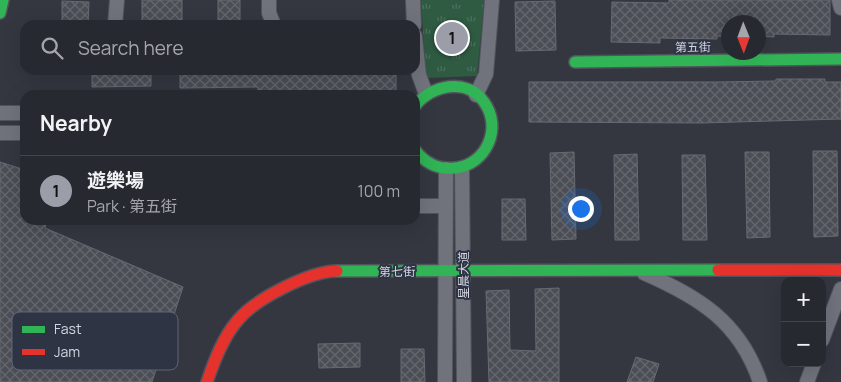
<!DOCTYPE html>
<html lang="en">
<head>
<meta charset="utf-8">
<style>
	:root { --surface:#272930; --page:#33353c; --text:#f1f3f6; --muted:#a4a6ab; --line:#43454c; --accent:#9b9ea8 }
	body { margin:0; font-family:Manrope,"Noto Sans SC",sans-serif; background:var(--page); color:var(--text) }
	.controls { position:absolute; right:15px; bottom:15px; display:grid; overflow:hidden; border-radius:10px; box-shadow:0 5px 20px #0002 }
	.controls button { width:45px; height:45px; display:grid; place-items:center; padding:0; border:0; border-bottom:1px solid var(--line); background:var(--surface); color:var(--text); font:25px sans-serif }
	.compass { position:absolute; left:721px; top:15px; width:45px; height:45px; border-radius:50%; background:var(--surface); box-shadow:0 5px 20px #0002; rotate:179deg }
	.you { position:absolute; left:580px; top:208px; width:18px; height:18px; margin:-12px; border:4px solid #fff; border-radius:50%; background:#1a73e8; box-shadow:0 0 0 8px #1a73e833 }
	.badge { display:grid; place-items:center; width:32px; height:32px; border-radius:50%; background:var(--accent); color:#111; font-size:16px; font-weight:700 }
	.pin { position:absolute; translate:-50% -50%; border:2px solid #fff; box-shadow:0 1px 5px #0006 }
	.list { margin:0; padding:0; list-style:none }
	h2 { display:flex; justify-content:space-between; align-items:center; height:65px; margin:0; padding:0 20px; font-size:21px }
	h2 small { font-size:16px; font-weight:400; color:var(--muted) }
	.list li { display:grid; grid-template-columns:32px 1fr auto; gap:15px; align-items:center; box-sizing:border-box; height:70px; padding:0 20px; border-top:1px solid var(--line) }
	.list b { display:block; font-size:19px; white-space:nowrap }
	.list p { margin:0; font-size:16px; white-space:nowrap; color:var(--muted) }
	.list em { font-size:16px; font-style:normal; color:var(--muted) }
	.icon { flex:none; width:28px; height:28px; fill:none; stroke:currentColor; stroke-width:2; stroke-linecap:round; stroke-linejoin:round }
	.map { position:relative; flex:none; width:841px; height:382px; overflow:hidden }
	.search { position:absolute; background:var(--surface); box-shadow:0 5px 20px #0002; left:20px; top:20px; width:400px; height:55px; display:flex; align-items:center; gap:12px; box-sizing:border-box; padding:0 18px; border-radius:15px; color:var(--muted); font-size:19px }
	.panel { position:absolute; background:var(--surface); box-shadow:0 5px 20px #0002; left:20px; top:90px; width:400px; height:135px; border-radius:15px }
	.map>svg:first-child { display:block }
	.grass { fill:url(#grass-tufts) }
	.building { fill:url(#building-cross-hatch); stroke:#676a72 }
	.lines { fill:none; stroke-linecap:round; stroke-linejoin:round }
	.street-casing { stroke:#51535b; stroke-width:16 }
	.fast-casing { stroke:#51535b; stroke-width:14 }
	.jam-casing { stroke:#51535b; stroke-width:14 }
	.street { stroke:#70737c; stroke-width:14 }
	.fast { stroke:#30b455; stroke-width:11 }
	.jam { stroke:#e5322d; stroke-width:11 }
	.labels { text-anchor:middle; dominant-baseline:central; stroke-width:4; stroke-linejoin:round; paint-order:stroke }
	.street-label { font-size:12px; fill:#d2d5e0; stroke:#2f3445 }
	.key { fill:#2f3445; stroke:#606474; stroke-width:1 }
	.key-label { font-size:14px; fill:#d2d5e0 }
</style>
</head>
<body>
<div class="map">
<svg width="841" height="382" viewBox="0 0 841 382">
	<defs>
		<pattern id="grass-tufts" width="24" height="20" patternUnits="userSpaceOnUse" patternTransform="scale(1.25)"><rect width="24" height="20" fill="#2f5b43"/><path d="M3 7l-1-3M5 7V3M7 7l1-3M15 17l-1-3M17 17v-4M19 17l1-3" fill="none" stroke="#4c725e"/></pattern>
		<pattern id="building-cross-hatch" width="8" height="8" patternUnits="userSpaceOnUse" patternTransform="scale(1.25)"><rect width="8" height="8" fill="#4b4e55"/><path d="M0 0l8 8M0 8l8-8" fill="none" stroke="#64676d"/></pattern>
	</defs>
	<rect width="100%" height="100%" fill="#343740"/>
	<path class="grass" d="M421,0H484L477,76L426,78Z"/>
	<g class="building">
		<rect x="142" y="0" width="40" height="25"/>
		<rect x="218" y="0" width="22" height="22"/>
		<path d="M669,0H830V35L774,34V37L758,36V22H728V36H717V39L660,38V43L611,42L612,2L669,3Z"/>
		<path d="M62,1L89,2L88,25H62Z"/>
		<path d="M555,1L556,50L516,51L515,2Z"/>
		<path d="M92,70H151V86L92,87Z"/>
		<path d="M180,70H396V91L258,92V87L180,88Z"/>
		<path d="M776,79H825V82H841V119L701,123L529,122V82H717L776,81Z"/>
		<path d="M813,151H837L838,236L814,237Z"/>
		<path d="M574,152L576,239L552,240L550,153Z"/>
		<path d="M745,152H769L770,237L747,238Z"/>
		<path d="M637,154L639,240H615L614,155Z"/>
		<path d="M682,155H705L707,240H683Z"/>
		<path d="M0,162L25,170V220H47L45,228L183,287L152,382H0Z"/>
		<path d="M502,199H525L526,240H502Z"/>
		<path d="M559,288V382H489L486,291L509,290L510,350L536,351L535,289Z"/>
		<path d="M360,343V367L319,368L318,344Z"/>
		<path d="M401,349H424L425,382H401Z"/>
		<path d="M636,357L659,364L653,382H627Z"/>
	</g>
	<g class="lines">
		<defs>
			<g id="street">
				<path d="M269,0V13L274,25"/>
				<path d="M413,0L414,25"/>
				<path d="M839,0L841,8"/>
				<path d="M115,25L117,0"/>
				<path d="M415,36L419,75L426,94"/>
				<path d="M476,95L486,74L492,0"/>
				<path d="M0,113H25"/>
				<path d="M0,133H25"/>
				<path d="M462,168L464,382"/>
				<path d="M415,206H445"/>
				<path d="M644,273C699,297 740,322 760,382"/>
				<path d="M822,340L841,289"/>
				<path d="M445,382L446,169"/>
				<path d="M807,382L814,363"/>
			</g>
			<g id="fast">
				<path d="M0,13L3,0"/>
				<path d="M575,62L841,59"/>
				<path d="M415,106C431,85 467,77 484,102C503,128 486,165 455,168C438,170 425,163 415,150"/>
				<path d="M337,271L718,270"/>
			</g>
			<g id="jam">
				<path d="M718,270H841"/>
				<path d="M207,382C214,361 223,337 238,320C255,299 310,271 337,271"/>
			</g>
		</defs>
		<use href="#street" class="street-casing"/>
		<use href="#fast" class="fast-casing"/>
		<use href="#jam" class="jam-casing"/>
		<use href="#street" class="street"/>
		<use href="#fast" class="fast"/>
		<use href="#jam" class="jam"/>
	</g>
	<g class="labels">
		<g class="street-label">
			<text transform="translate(693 47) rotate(-1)">第五街</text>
			<text x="397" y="271">第七街</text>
			<text transform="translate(463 275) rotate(-90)">星晨大道</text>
		</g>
	</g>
	<rect x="12" y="312" width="166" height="58" rx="8" class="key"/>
	<rect x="22" y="326" width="23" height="7" fill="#30b455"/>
	<rect x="22" y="349" width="23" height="6" fill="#e5322d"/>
	<g class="key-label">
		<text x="54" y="334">Fast</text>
		<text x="54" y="357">Jam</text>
	</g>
</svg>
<div class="controls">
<button>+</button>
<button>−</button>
</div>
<svg class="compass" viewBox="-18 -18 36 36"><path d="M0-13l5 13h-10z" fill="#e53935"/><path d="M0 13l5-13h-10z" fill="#a4a6ab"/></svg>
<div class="you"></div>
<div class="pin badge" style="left:452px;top:38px">1</div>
<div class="search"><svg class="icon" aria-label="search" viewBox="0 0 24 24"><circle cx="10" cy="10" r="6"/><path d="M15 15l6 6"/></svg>Search here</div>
<section class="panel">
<h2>Nearby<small></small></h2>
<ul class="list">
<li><span class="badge">1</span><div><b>遊樂場</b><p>Park · 第五街</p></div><em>100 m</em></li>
</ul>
</section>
</div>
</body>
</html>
